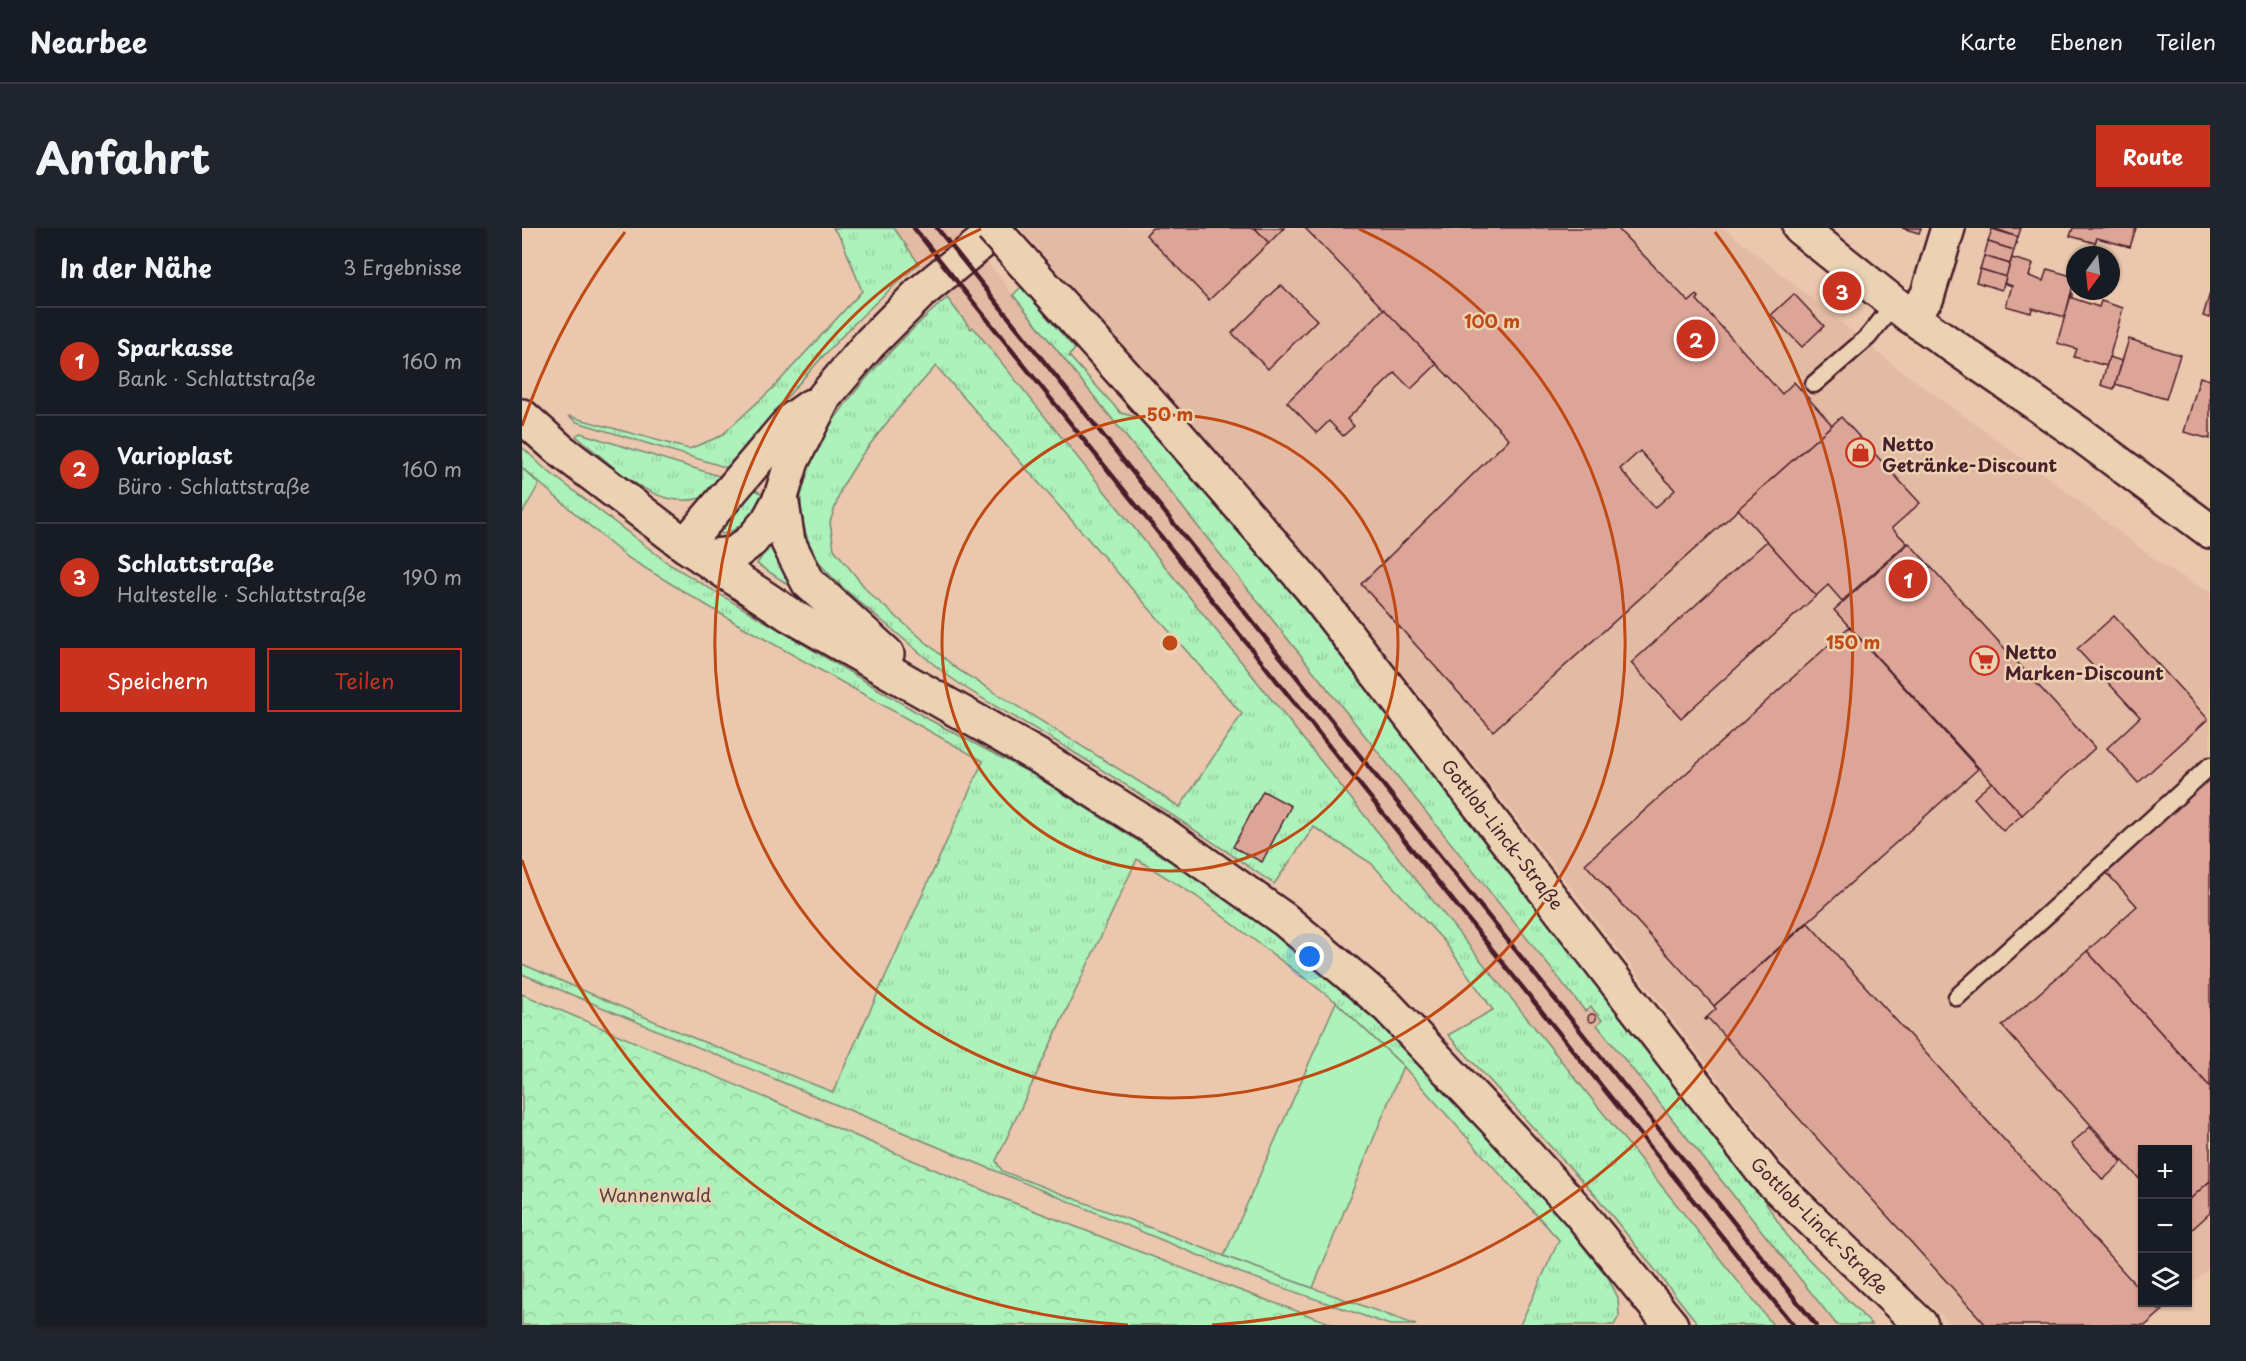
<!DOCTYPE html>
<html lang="de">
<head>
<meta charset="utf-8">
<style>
	:root { --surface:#171b24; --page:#20242c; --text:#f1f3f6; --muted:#9ea1a6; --line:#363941; --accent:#c8321e }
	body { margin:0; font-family:"Playpen Sans",sans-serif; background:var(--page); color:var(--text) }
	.controls { position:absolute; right:18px; bottom:18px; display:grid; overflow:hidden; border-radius:0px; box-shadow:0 2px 4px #0004 }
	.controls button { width:54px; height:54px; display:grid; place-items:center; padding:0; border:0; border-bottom:2px solid var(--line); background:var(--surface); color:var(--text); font:30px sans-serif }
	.compass { position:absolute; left:1544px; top:18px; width:54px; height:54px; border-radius:50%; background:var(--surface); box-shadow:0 2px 4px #0004; rotate:195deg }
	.you { position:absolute; left:788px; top:729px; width:21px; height:21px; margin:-15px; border:4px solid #fff; border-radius:50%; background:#1a73e8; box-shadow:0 0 0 9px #1a73e833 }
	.badge { display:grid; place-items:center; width:39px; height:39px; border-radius:50%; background:var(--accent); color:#fff; font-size:20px; font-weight:700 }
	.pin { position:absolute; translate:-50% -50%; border:3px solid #fff; box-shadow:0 2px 6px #0006 }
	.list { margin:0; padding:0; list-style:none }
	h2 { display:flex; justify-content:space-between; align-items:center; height:78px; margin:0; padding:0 24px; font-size:26px }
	h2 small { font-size:20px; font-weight:400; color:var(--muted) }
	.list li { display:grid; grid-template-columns:39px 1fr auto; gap:18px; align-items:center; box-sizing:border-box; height:108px; padding:0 24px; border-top:2px solid var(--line) }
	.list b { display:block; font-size:22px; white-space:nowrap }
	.list p { margin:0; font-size:20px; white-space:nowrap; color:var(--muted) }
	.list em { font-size:20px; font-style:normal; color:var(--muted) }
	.actions { display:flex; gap:12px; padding:18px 24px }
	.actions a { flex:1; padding:14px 0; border:2px solid var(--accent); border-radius:0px; text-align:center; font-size:21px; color:var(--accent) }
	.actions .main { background:var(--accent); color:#fff }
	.icon { flex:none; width:33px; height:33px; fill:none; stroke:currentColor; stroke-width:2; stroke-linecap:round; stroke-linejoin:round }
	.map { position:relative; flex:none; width:1688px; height:1097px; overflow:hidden; border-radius:0px }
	header { display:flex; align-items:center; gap:36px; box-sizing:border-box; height:84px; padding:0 30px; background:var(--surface); border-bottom:2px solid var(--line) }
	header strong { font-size:28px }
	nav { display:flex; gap:33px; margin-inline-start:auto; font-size:21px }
	.intro { display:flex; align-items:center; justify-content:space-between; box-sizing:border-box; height:144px; padding:0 36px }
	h1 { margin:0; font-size:42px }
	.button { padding:15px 27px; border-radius:0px; background:var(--accent); color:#fff; font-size:21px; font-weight:700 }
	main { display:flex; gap:36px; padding:0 36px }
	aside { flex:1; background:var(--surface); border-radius:0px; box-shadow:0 2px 4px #0004 }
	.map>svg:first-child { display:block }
	.built { fill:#e3baa4 }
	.grass { fill:url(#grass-tufts); stroke:#7c8873; stroke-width:1.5; fill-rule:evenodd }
	.forest { fill:url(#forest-crowns); stroke:#7c8873; stroke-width:1.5 }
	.garden { fill:#adf1bb; stroke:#7c8873; stroke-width:1.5 }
	.building { fill:#dda597; stroke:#4a1f2b; stroke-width:1.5; fill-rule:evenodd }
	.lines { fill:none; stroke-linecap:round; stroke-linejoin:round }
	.service-casing { stroke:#4a1f2b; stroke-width:21 }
	.minor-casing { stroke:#4a1f2b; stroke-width:38 }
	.tertiary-casing { stroke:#4a1f2b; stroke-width:38 }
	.service { stroke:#ebd2b3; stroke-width:16 }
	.minor { stroke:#ebd2b3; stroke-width:33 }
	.tertiary { stroke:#ebd2b3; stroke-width:33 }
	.rail { stroke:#4a1f2b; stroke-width:4.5 }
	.tertiary-bridge-casing { stroke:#4a1f2b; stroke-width:38; stroke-linecap:butt }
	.tertiary-bridge { stroke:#ebd2b3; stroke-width:33 }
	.ring { fill:none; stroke:#c04a14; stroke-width:3 }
	.labels { text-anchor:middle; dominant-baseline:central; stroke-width:5; stroke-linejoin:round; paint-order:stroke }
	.poi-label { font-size:18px; font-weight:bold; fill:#4a1f2b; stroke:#ebd2b3; text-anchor:start }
	.street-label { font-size:18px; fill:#4a1f2b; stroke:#ebd2b3 }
	.park-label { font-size:18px; fill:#593e41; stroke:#ebd2b3 }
	.centre { fill:#c04a14; stroke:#ebd2b3; stroke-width:3 }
	.ring-label { font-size:18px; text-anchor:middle; font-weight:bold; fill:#c04a14; stroke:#ebd2b3; stroke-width:5; stroke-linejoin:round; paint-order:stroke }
</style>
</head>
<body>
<header>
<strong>Nearbee</strong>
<nav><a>Karte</a><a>Ebenen</a><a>Teilen</a></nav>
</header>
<div class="intro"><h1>Anfahrt</h1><a class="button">Route</a></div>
<main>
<aside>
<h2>In der Nähe<small>3 Ergebnisse</small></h2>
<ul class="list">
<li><span class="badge">1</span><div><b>Sparkasse</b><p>Bank · Schlattstraße</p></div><em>160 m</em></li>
<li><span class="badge">2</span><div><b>Varioplast</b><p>Büro · Schlattstraße</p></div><em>160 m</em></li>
<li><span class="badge">3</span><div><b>Schlattstraße</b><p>Haltestelle · Schlattstraße</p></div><em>190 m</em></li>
</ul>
<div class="actions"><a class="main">Speichern</a><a>Teilen</a></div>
</aside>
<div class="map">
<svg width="1688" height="1097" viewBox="0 0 1688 1097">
	<defs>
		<pattern id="grass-tufts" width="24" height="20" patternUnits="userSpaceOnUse" patternTransform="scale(1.5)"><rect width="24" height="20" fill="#adf1bb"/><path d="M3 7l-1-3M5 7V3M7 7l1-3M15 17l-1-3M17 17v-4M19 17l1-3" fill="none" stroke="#96cea1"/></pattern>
		<pattern id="forest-crowns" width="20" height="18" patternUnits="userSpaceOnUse" patternTransform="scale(1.5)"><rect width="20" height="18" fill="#adf1bb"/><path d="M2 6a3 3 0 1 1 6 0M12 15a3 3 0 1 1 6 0" fill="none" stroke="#96cea1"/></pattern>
	</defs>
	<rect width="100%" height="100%" fill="#eac7ad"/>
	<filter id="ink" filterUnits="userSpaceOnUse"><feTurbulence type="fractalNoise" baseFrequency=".0167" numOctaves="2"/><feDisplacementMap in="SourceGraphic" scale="12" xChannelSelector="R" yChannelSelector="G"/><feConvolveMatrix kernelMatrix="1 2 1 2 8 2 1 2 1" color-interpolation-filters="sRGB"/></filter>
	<g filter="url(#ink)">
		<g class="built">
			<path d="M372,0H438L1063,783L1069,778L1080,792L1075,798L1315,1097H1251L452,100L450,101L396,34Z"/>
			<path d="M498,0H1202L1374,139L1516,242L1643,339L1688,364V1039L1666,1059V922H1620V1074L1648,1075L1624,1097H1430L1357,1030L1262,936L1023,626L802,346Z"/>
		</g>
		<g class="grass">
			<path d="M311,0H372L397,36C326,95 264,168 206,240L55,194L46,188L167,221L199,208L251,160L340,63L320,12Z"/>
			<path d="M499,59L553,121L547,128L599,185L621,191L776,373L993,648L1232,957L1268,1012L1350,1097H1315L1075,797L1080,792L1069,779L1063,783L491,67Z"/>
			<path d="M425,70L449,101L451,99L1251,1097H1177L1075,969L926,807L971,782L922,713L849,635L792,599L752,656C680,606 607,558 532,512C498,491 460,473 428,449C404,431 381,410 358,391C340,376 315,357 301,339C287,321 280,298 279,276C275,213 379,108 425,70ZM414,138L720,486L658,579L435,441L348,366L312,321L308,294L320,259L339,228L374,183Z"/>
			<path d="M58,205L207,251C201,256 195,262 189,266C138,291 90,236 54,208Z"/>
			<path d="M0,219L22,240L147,336L406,491L512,547L670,647L753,706L854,792L960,901L1044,997L1087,1051L1096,1070L1097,1088L1092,1097H998L1037,1012L881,838L814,774L674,668L615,631L474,933L480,943L702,1028L894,1097H868L719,1045L0,746V736L169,809L311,864L461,533L214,395L103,328L0,240Z"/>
			<path d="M227,259L243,267C233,282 219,303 200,306L198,304L201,295Z"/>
			<path d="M249,313L260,342L270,359L235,336Z"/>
		</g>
		<path class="forest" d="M0,766L477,969L714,1061L813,1097H0Z"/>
		<g class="garden">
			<path d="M0,240L17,256L0,286Z"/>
			<path d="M814,774L881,838L791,1060L702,1028Z"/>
		</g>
		<g class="building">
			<path d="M630,0H733L747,15L687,72L624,7Z"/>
			<path d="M733,0H762L747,15Z"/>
			<path d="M783,0H1095L1167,74L1175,67L1177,69L1175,72L1260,166L1272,154L1310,197L971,503L839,356L987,211ZM1118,223L1153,262L1133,280L1098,241Z"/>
			<path d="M1380,0H1399L1397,5Z"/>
			<path d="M1471,0H1499L1496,9Z"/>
			<path d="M1551,0H1614L1608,19L1575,10L1573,15L1548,8Z"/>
			<path d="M1470,1L1496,9L1492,22L1466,14Z"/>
			<path d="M1466,14L1492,22L1488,36L1462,28Z"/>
			<path d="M1462,28L1488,36L1484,49L1458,41Z"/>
			<path d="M1490,30L1511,36L1507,48L1521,53L1525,41L1553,49L1543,89L1510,80L1509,85L1484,78L1490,58L1482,55Z"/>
			<path d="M1458,41L1484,49L1480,62L1454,54Z"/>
			<path d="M759,57L795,92L746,141L710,105Z"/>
			<path d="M1311,60L1323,70L1318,76L1306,66Z"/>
			<path d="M1550,64V70L1577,79L1579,73L1601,80L1585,138L1552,129L1555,121L1535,115Z"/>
			<path d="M1688,65V90L1681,88Z"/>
			<path d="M1272,66L1302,98L1280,119L1249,87Z"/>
			<path d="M862,81L915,136L889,161L873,145L825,191L832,198L821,208L807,193L795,205L765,174Z"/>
			<path d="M1607,111L1658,127L1644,171L1593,156Z"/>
			<path d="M1587,129L1600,133L1592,161L1579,157Z"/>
			<path d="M1678,149L1688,152V211L1662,204Z"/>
			<path d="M1319,189L1398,275L1370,300L1385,315L1320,373L1306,357L1294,368L1216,281Z"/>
			<path d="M1245,313L1294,368L1159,490L1109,435Z"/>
			<path d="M1387,315L1573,520L1500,587L1312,382Z"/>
			<path d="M1592,388L1686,491L1616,555L1585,520L1618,489L1555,421Z"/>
			<path d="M1327,399L1456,541L1192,778L1063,636Z"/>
			<path d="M1688,548V859L1565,723L1615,678L1583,643Z"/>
			<path d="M1470,554L1500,587L1481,603L1452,570Z"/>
			<path d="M741,563L769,578L740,634L711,619Z"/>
			<path d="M1286,695L1620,1064V1074H1630L1637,1082L1639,1079L1641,1082L1624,1097H1464L1186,790L1184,792L1183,791L1194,781L1192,778Z"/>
			<path d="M1565,723L1688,859V953L1666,973V922H1620V954L1480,798Z"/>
			<circle cx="1070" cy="790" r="4"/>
			<path d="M1568,899L1600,934L1581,952L1549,916Z"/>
			<path d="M1688,953V985L1666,1005V973Z"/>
		</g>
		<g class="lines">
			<defs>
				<g id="service">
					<path d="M1292,156L1346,109L1373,75"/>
					<path d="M1435,769L1688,538"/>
				</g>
				<g id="minor">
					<path d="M1278,0L1388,88L1555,204L1688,303"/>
					<path d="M1388,88L1405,69L1426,0"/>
					<path d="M0,188L37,221L163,317L268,387L521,531L644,608L763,692L866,779L971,890L1057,984L1149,1097"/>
					<path d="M259,269L266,314L286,354L365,426"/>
					<path d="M163,317L268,193L289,178"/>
					<path d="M181,329L212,326L229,313L246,293L259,269L270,233L303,168L348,115L398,65L477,0"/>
				</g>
				<path id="tertiary" d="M499,32L648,198L789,360L1244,948L1399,1097"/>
			</defs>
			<use href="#service" class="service-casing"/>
			<use href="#minor" class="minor-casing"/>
			<use href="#tertiary" class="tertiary-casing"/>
			<use href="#service" class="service"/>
			<use href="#minor" class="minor"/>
			<use href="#tertiary" class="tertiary"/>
			<g class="rail">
				<path d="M392,0L1271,1097"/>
				<path d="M415,0L1294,1097"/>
			</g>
			<defs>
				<path id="tertiary-bridge" d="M470,0L499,32"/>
			</defs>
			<use href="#tertiary-bridge" class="tertiary-bridge-casing"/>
			<use href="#tertiary-bridge" class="tertiary-bridge"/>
		</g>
	</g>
	<g class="ring">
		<circle cx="648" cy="415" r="228"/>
		<path d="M837 1A455 455 0 1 1 459 1"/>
		<path d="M606 1097A683 683 0 0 1 0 632M0 198A683 683 0 0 1 103 4M1193 4A683 683 0 0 1 690 1097"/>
	</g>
	<defs>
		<symbol id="shop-ring" viewBox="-11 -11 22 22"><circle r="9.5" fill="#ebd2b3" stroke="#c8321e" stroke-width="1.5"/><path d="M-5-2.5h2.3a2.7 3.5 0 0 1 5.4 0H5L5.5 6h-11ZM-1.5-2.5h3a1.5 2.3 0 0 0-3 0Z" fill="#c8321e"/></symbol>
		<symbol id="supermarket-ring" viewBox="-11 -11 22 22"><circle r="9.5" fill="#ebd2b3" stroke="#c8321e" stroke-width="1.5"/><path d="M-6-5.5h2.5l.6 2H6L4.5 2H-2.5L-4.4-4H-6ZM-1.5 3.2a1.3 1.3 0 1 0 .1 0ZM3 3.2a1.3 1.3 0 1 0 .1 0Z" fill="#c8321e"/></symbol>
	</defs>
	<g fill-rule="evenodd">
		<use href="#shop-ring" x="1322" y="208" width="33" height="33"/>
		<use href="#supermarket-ring" x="1446" y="416" width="33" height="33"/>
	</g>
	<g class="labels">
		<g class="poi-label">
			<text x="1360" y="215">Netto<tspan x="1360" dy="21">Getränke-Discount</tspan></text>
			<text x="1483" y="423">Netto<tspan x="1483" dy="21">Marken-Discount</tspan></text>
		</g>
		<g class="street-label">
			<text transform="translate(981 606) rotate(52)">Gottlob-Linck-Straße</text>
			<text transform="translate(1298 997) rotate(45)">Gottlob-Linck-Straße</text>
		</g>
		<g class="park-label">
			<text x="133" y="966">Wannenwald</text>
		</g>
	</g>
	<circle cx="648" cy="415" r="9" class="centre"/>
	<g class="ring-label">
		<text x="970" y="100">100 m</text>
		<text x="648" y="193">50 m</text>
		<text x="1331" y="421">150 m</text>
	</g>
</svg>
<div class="controls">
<button>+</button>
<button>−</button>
<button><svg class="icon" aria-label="layers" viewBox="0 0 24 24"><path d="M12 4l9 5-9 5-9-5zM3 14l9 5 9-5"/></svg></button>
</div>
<svg class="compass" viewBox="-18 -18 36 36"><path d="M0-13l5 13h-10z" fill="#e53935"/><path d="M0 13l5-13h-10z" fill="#9ea1a6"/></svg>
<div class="you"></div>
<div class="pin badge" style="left:1386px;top:351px">1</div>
<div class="pin badge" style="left:1174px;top:111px">2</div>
<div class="pin badge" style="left:1320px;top:63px">3</div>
</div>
</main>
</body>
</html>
